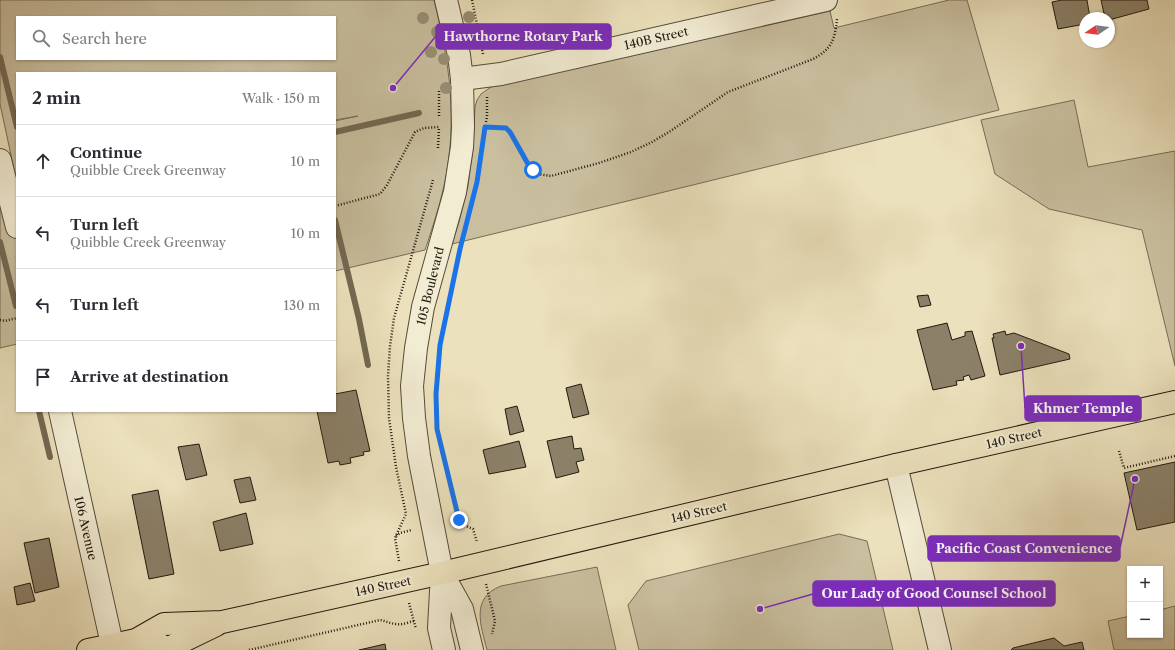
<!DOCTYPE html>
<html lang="en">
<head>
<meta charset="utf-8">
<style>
	:root { --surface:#fff; --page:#f2f2f3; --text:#2b2b33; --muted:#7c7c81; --line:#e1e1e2 }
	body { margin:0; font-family:"Libre Caslon Text",serif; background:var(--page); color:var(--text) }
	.controls { position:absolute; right:12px; bottom:12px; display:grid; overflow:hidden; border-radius:0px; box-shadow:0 1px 3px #0004 }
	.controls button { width:36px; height:36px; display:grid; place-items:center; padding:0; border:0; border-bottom:1px solid var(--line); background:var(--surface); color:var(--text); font:20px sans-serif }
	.compass { position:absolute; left:1079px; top:12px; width:36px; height:36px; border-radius:50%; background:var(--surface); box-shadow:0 1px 3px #0004; rotate:257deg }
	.stop { position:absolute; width:12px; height:12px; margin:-9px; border:3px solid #1a73e8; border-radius:50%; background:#fff }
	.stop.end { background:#1a73e8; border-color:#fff; box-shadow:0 1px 4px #0008 }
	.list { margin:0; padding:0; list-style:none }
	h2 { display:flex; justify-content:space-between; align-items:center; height:52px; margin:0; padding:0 16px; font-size:17px }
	h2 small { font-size:13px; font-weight:400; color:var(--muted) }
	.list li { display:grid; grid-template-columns:26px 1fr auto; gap:12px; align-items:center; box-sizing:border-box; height:72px; padding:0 16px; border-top:1px solid var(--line) }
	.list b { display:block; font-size:15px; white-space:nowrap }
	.list p { margin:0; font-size:13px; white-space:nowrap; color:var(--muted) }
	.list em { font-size:13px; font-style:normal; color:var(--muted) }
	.icon { flex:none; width:22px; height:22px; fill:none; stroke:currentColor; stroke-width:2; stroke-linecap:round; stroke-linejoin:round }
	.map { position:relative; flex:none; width:1175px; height:650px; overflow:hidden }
	.search { position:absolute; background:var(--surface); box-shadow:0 1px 3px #0004; left:16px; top:16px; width:320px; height:44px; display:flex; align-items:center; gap:10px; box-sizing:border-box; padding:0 14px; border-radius:0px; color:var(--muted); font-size:15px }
	.panel { position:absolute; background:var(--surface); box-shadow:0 1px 3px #0004; left:16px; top:72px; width:320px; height:340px; border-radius:0px }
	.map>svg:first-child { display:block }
	.green { fill:#c9bf9f; stroke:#766c57; fill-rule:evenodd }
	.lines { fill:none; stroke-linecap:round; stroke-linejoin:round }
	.stream { stroke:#726853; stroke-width:6 }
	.building { fill:#8b8169; stroke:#22190f }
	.minor-casing { stroke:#544b3a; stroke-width:24 }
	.major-casing { stroke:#22190f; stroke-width:24 }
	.path { stroke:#22190f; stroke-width:2.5; stroke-dasharray:1 2; stroke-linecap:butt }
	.minor { stroke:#f2ecd3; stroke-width:22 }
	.major { stroke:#ebe1bc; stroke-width:22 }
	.tree { fill:#988e74 }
	.route { stroke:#1a73e8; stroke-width:5 }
	.labels { text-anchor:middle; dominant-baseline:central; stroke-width:4; stroke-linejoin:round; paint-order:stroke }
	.street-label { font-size:12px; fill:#22190f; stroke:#f2ecd3 }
	.leader { fill:none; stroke:#7b2cbf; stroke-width:1.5 }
	.callout-dot { fill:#7b2cbf; stroke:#f2ecd3; stroke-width:1.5 }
	.callout { fill:#7b2cbf; stroke:#7b2cbf; stroke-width:1.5 }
	.callout-label { font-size:13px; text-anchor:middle; font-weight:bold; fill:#fff }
</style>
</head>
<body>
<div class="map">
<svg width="1175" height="650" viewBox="0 0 1175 650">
	<rect width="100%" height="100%" fill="#ebe1bc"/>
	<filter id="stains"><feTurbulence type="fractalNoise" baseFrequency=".005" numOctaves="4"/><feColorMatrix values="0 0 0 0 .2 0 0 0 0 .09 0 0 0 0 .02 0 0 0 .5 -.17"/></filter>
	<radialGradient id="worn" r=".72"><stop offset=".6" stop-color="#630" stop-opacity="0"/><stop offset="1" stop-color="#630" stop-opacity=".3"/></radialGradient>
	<g class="green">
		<path d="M0,0H434C450,64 458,121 444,186C439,208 432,229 425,250L335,271V121L358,116L335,120V73H17V183L0,104ZM17,17H335V59H17Z"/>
		<path d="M949,0H967L999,110L452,244L459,222L468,186L473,149L475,107L477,100L481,94L491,87L830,11L834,28Z"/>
		<path d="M1074,100L1088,167L1175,151V366L1142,230L1049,209L995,174L981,120Z"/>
		<path d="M17,194V344L0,348V197Z"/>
		<path d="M839,534L867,541L893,650H639L628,605L646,581Z"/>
		<path d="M597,567L616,650H487C481,626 470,598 501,586Z"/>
		<path d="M1175,606V650H1114L1108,621L1130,616V635H1160V610Z"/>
	</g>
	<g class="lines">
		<g class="stream">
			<path d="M0,57L17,127"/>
			<path d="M335,132L419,113"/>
			<path d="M335,220L359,319L368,365"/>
			<path d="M0,242L16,306"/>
			<path d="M39,411L50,457"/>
		</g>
	</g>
	<g class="building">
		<path d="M1062,0H1087L1090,18H1085V24L1058,29L1052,2Z"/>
		<path d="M1101,0H1147L1149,9L1109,20V18H1105Z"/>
		<path d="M928,295L931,305L920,307L917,296Z"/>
		<path d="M947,323L952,340L965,336V332L972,331L985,376L971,380L969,375L963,377L964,380L956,381L957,385L933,390L917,330Z"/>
		<path d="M1005,331L1006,335L1014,333L1069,354L1070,359L1000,375L992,338H994L993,334Z"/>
		<path d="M581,384L589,414L573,418L566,388Z"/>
		<path d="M356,390L370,451L363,452L364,455L350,458L351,463L340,465L339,461L328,463L317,411H335V394Z"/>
		<path d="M517,406L524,431L510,435L505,409Z"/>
		<path d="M572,436L574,449L581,448L584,460L576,462L579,472L556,478L547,441Z"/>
		<path d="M519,441L526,467L489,474L483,450Z"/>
		<path d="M199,444L207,475L186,480L178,447Z"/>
		<path d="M1175,462V522L1137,530L1124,473Z"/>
		<path d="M250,477L256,500L240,503L234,480Z"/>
		<path d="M158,490L174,574L149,579L132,495Z"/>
		<path d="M246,513L253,544L220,551L213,522Z"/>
		<path d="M49,538L59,587L35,593L24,543Z"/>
		<path d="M30,583L35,601L17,605L14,587Z"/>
		<path d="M1054,638L1064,646L1082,642L1084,650H1011L1013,648Z"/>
		<path d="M385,644L386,650H359Z"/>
	</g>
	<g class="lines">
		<defs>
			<g id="minor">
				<path d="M462,79L501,74L826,0"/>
				<path d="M0,160L17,227"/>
				<path d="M60,411L112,644"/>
				<path d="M896,465L940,650"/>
				<path d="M442,573L462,609L472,650"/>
				<path d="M444,650L439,628L442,573L419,456L414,418L412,386L416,348L423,307L455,192L462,147L463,127L462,79L459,55L446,0"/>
			</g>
			<g id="major">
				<path d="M136,640L169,648L216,625"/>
				<path d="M88,650L136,640L164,624L222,622L442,573L896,465L1175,402"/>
			</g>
		</defs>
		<use href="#minor" class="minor-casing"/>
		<use href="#major" class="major-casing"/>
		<g class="path">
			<path d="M472,0L483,54"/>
			<path d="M439,91V118"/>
			<path d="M486,122L487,117V97"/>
			<path d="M484,127L506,128L510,132C517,142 523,162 533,170C538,175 545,175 551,176L599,163L631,152L652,142L669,132L728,92L813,59C832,49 835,39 837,19"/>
			<path d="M438,148L439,127"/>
			<path d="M335,206L380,194L387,185L415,132L424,128L439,127"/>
			<path d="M0,320L5,321L17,318"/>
			<path d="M443,333L449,302"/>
			<path d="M436,394L440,348"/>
			<path d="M442,449L459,520L461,524L473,529L477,542"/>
			<path d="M1119,451L1124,468L1175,456"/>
			<path d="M396,536L400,533L412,530"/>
			<path d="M399,561L395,538L406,514L396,467L389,418L388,376L390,346L394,318L433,180"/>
			<path d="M486,584L495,621L492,634"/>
			<path d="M409,603L416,629"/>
			<path d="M249,650L380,620C386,621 391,624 397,624C403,625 409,622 414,621"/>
		</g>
		<use href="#minor" class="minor"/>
		<use href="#major" class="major"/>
	</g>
	<g class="tree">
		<circle cx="469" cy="17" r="6"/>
		<circle cx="423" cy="18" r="6"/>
		<circle cx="437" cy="32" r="6"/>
		<circle cx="431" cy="52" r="6"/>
		<circle cx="444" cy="59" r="6"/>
		<circle cx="446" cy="88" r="6"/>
	</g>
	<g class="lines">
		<path class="route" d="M459,520L437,429L436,394L440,345L460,249L477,182L485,127L506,128L510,132L528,164L533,170"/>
	</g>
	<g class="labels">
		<g class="street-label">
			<text transform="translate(656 38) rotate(-13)">140B Street</text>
			<text transform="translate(430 286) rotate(-76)">105 Boulevard</text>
			<text transform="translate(1014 438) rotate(-13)">140 Street</text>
			<text transform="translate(699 512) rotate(-13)">140 Street</text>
			<text transform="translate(86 528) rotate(77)">106 Avenue</text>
			<text transform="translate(383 586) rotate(-12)">140 Street</text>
		</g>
	</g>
	<path class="leader" d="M393 88L436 36M1021 346L1025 408M1135 479L1120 548M760 609L813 594"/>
	<g class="callout-dot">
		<circle cx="393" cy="88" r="4"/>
		<circle cx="1021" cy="346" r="4"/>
		<circle cx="1135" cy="479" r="4"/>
		<circle cx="760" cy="609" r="4"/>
	</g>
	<g class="callout">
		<rect x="436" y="24" width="175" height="25" rx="4"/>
		<rect x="1025" y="396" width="116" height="25" rx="4"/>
		<rect x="928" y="536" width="192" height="25" rx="4"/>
		<rect x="813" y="581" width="242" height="25" rx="4"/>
	</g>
	<g class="callout-label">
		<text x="523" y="41">Hawthorne Rotary Park</text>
		<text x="1083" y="413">Khmer Temple</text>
		<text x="1024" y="553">Pacific Coast Convenience</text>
		<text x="934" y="598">Our Lady of Good Counsel School</text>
	</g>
	<rect width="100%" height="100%" filter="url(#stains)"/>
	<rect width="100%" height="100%" fill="url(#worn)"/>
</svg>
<div class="controls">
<button>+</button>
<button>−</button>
</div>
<svg class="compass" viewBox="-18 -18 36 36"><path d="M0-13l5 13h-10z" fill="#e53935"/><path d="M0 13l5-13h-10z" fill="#7c7c81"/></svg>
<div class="stop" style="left:533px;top:170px"></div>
<div class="stop end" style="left:459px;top:520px"></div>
<div class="search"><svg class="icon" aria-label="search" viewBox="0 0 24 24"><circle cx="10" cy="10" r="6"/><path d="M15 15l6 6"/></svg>Search here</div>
<section class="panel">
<h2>2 min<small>Walk · 150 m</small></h2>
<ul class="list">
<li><svg class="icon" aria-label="ahead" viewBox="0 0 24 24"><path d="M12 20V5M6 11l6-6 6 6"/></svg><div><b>Continue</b><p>Quibble Creek Greenway</p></div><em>10 m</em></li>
<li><svg class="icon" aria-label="left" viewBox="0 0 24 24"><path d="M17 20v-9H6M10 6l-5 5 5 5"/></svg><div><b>Turn left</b><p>Quibble Creek Greenway</p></div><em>10 m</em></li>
<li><svg class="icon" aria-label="left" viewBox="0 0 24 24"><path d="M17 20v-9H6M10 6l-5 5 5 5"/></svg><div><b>Turn left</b></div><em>130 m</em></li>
<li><svg class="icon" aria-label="arrive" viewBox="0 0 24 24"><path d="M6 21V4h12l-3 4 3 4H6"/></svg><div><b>Arrive at destination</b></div></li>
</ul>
</section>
</div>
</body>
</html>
